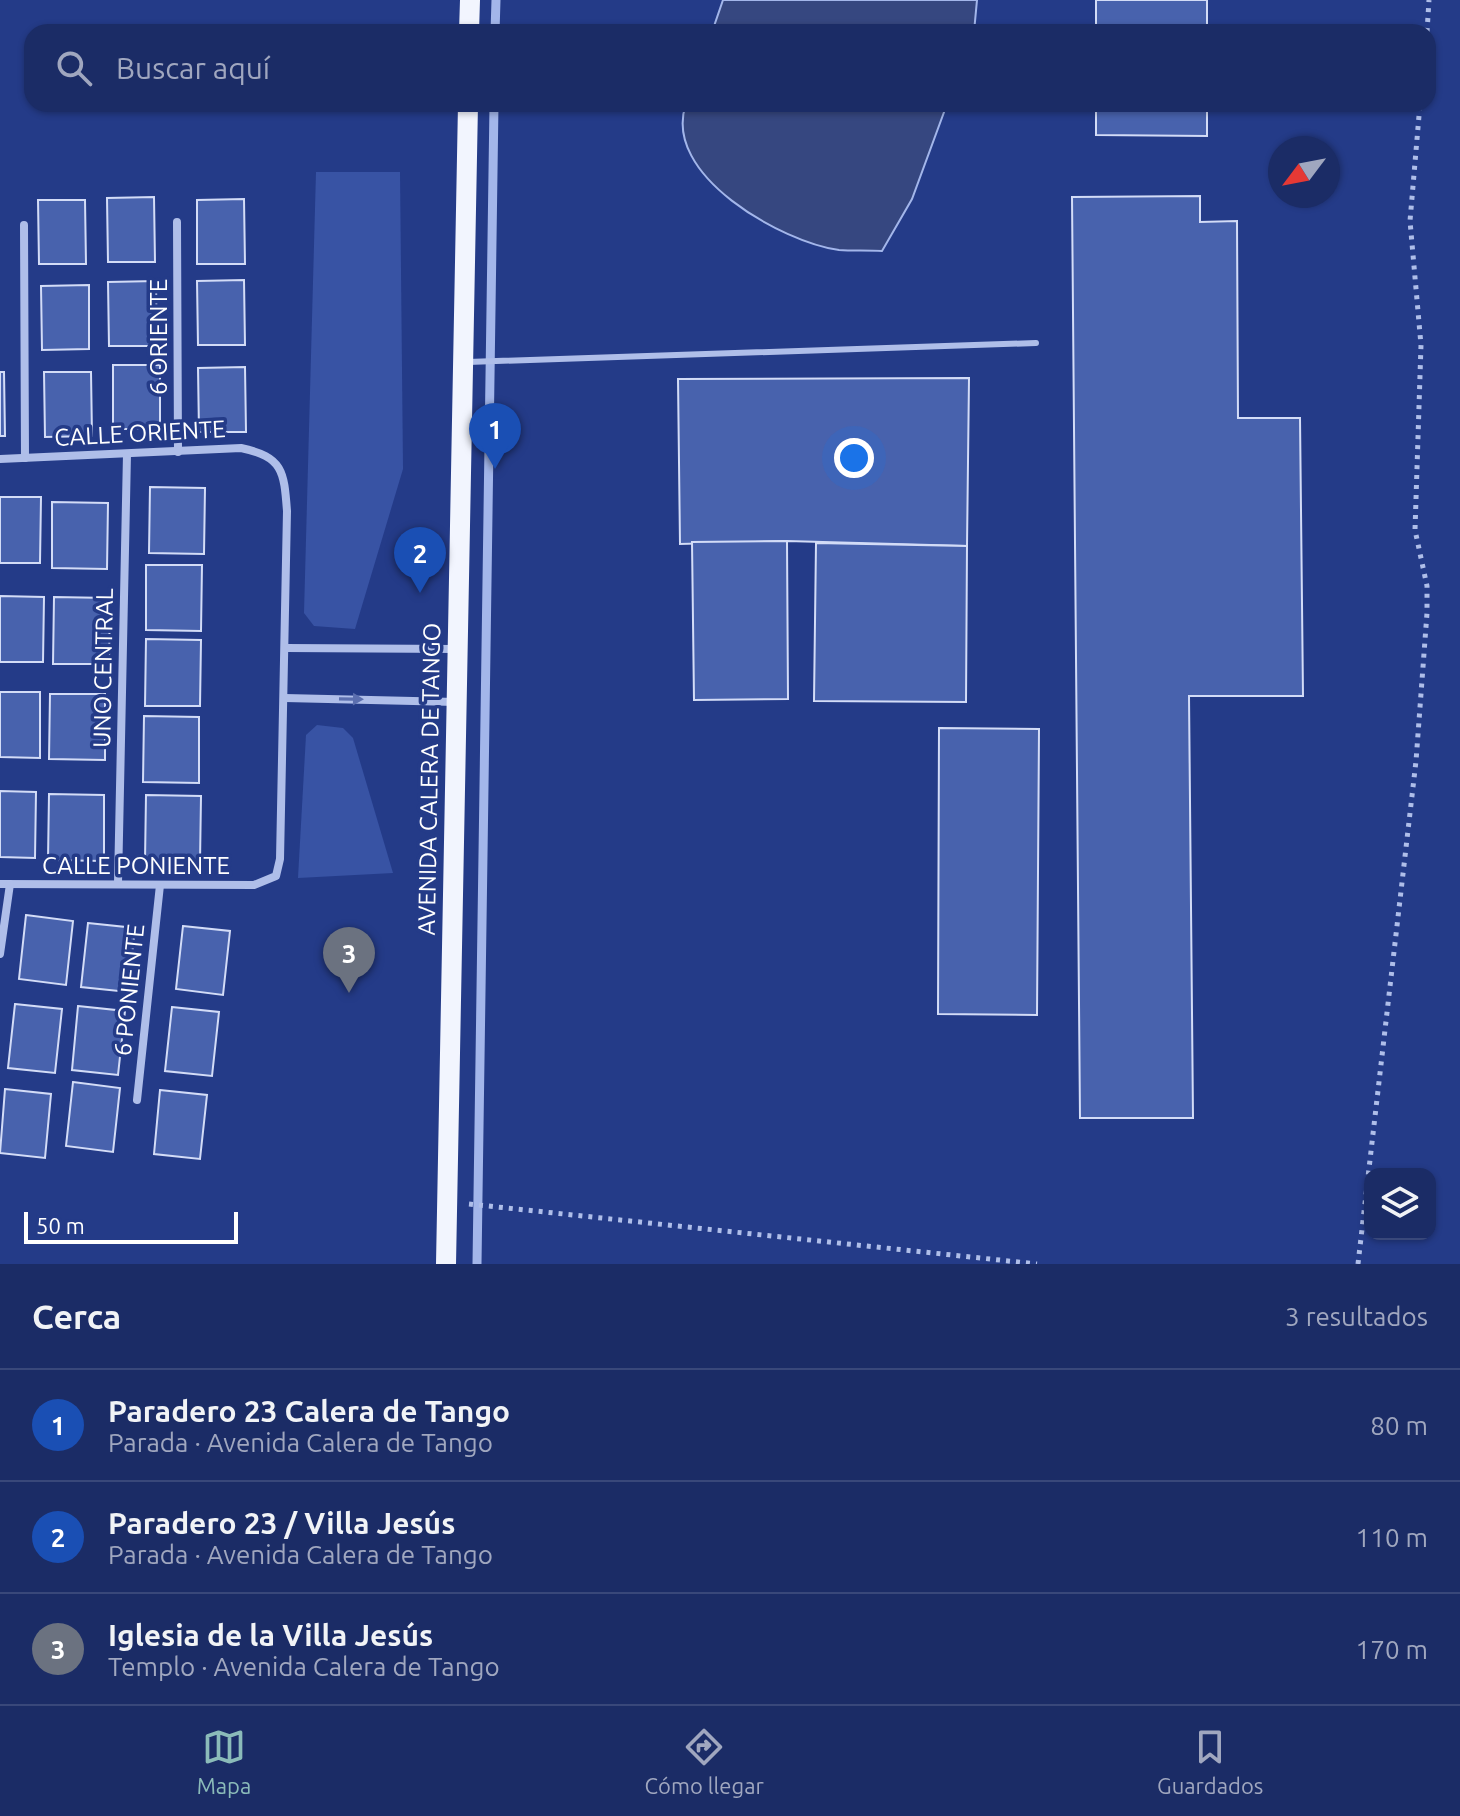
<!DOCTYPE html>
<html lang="es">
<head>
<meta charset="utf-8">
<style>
	:root { --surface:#1b2c66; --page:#28386f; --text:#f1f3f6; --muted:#a0a7bf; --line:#39487a; --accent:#8bbbb9 }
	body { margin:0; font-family:Ubuntu,sans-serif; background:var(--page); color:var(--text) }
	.controls { position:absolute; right:24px; bottom:24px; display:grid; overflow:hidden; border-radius:16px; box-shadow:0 2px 6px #0004 }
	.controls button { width:72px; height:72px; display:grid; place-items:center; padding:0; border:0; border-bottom:2px solid var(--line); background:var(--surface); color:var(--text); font:40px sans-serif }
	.compass { position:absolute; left:1268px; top:136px; width:72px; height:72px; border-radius:50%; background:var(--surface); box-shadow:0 2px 6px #0004; rotate:238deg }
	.scale { position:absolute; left:24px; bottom:20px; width:214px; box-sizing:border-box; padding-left:8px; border:4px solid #fff; border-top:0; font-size:22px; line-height:28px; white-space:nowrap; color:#fff; -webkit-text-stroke:6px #243b88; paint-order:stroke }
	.you { position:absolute; left:854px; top:458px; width:28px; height:28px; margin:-20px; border:6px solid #fff; border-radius:50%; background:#1a73e8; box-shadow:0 0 0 12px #1a73e833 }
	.badge { display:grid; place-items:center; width:52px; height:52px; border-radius:50%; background:var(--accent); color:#fff; font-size:26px; font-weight:700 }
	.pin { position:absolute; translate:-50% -66px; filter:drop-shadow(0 2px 4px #0008) }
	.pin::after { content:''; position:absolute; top:42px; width:28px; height:24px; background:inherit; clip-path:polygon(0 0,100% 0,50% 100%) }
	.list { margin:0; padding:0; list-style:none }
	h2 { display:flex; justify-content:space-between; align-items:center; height:104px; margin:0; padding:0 32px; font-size:34px }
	h2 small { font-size:26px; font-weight:400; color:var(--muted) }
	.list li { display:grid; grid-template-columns:52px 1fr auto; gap:24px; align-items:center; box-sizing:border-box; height:112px; padding:0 32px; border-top:2px solid var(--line) }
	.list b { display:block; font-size:30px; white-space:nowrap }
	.list p { margin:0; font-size:26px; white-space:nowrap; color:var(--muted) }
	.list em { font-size:26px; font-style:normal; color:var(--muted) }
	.icon { flex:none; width:44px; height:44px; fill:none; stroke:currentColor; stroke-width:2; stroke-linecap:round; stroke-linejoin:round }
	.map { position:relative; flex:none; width:1460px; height:1264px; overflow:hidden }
	.search { position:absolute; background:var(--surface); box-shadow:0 2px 6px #0004; left:24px; right:24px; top:24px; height:88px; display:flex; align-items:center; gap:20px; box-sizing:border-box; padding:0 28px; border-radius:24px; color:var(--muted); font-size:30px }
	.sheet { height:440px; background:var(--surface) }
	nav { display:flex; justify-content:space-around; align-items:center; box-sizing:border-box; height:112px; border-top:2px solid var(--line); background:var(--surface); font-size:22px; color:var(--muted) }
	nav a { display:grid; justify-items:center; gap:4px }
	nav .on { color:var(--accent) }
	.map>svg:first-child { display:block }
	.green { fill:#3853a4 }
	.water { fill:#364780; stroke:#a3b6ea; stroke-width:2 }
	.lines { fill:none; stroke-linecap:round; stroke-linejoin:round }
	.stream { stroke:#a3b6ea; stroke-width:9 }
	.building { fill:#4862ad; stroke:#d3dcf7; stroke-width:2 }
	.path { stroke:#afbee9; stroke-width:5; stroke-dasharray:4 6; stroke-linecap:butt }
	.lane { stroke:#afbee9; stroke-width:6 }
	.street { stroke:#afbee9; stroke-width:8 }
	.primary { stroke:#f2f5fe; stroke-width:20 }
	.oneway { fill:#5c6faf }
	.labels { text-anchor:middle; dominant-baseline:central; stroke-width:7; stroke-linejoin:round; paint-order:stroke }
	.street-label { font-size:24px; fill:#fff; stroke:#243b88 }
</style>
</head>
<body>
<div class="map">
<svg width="1460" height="1264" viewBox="0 0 1460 1264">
	<rect width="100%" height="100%" fill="#243b88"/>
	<g class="green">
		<path d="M316,172H400L403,469L355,629L314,626L304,613Z"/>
		<path d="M317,725L343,728L353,738L393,873L298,878L306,735Z"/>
	</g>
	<g class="water">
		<path d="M723,0H977L974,32H712Z"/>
		<path d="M686,104H947L912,199L882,251C868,250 853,251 839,250C782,242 661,175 686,104Z"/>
	</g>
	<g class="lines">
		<g class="stream">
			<path d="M495,32L496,0"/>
			<path d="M477,1264L494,104"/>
		</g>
	</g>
	<g class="building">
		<rect x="1096" y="0" width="111" height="32"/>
		<path d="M1096,104H1207V136L1096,135Z"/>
		<path d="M1200,196V222L1237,221L1238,418H1300L1303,696H1189L1193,1118H1080L1072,197Z"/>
		<path d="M154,197L155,262H108L107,198Z"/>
		<path d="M244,199L245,264H197V200Z"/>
		<path d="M38,200H85L86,264H39Z"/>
		<path d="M244,280L245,345H198L197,281Z"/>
		<path d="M156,281L157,346H109L108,282Z"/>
		<path d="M89,285V349L42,350L41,286Z"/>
		<rect x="113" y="365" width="47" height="64"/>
		<path d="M245,367L246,432H199L198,368Z"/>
		<path d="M0,372H4L5,436H0Z"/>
		<path d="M44,372H91L92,436L45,437Z"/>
		<path d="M969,378L967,546L787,541L680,544L678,379Z"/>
		<path d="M150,487L205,488L204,554L149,553Z"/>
		<path d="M0,497H41L40,563H0Z"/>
		<path d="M52,502L108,503L107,569L52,568Z"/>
		<path d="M787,541L788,699L694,700L692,542Z"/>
		<path d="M816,543L967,546L966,702L814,701Z"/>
		<path d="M146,565H202L201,631L146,630Z"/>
		<path d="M0,596L44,597L43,662H0Z"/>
		<path d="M54,597L110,598L109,664H53Z"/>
		<path d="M146,639L201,640L200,706H145Z"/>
		<path d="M0,692H40V758L0,757Z"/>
		<path d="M50,694H105V760L49,759Z"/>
		<path d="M144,716L199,717V783L143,782Z"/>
		<path d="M939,728L1039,729L1037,1015L938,1014Z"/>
		<path d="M0,791L36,792L35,858L0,857Z"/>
		<path d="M49,794L104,795V861L48,860Z"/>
		<path d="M146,795L201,796L200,862L145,861Z"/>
		<path d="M26,915L73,921L66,985L19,979Z"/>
		<path d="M88,923L135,928L128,992L81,987Z"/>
		<path d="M183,926L230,931L223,995L176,989Z"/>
		<path d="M15,1004L62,1009L55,1073L8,1068Z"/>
		<path d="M78,1006L125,1011L118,1075L72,1070Z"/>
		<path d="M172,1007L219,1012L212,1076L165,1071Z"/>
		<path d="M73,1082L120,1088L113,1152L66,1146Z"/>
		<path d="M5,1089L51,1094L45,1158L0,1153Z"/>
		<path d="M160,1090L207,1095L200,1159L154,1154Z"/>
	</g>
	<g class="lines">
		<g class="path">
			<path d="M1427,32L1429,0"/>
			<path d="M469,1204L1037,1264"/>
			<path d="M1358,1264L1416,761L1427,613V586L1415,530L1421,345L1410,221L1420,104"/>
		</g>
		<path class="lane" d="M468,362L1036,343"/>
		<g class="street">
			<path d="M177,222L178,452"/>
			<path d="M24,225L25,458"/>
			<path d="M0,459L241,448C283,457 284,471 287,511L280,859L276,876L254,885L0,884"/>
			<path d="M286,648L456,649"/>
			<path d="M285,698L456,702"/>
			<path d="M118,883L127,454"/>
			<path d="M0,954L10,884"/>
			<path d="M137,1100L160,885"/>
		</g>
		<g class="primary">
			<path d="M469,32L470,0"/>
			<path d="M446,1264L468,104"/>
		</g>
	</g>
	<defs><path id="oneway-solid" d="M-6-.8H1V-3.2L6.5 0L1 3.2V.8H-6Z" transform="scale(2)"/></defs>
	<use class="oneway" href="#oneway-solid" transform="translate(351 699) rotate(1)"/>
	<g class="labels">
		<g class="street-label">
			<text transform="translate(158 337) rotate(-90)">6 ORIENTE</text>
			<text transform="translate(140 433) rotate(-3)">CALLE ORIENTE</text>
			<text transform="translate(103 668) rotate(-89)">UNO CENTRAL</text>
			<text transform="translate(429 779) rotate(-89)">AVENIDA CALERA DE TANGO</text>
			<text x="136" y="865">CALLE PONIENTE</text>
			<text transform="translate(129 990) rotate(-84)">6 PONIENTE</text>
		</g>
	</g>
</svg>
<div class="controls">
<button><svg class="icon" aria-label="layers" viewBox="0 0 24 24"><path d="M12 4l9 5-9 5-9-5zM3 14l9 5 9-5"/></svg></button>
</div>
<svg class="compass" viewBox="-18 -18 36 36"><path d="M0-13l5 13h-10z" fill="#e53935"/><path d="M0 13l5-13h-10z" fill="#a0a7bf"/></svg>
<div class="scale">50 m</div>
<div class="you"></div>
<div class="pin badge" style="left:495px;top:469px;background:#1a4fb4">1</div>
<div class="pin badge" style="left:420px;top:593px;background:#1a4fb4">2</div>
<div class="pin badge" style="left:349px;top:993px;background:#6b7280">3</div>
<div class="search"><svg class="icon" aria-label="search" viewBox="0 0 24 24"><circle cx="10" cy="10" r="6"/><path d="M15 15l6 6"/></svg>Buscar aquí</div>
</div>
<section class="sheet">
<h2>Cerca<small>3 resultados</small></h2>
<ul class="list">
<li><span class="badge" style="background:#1a4fb4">1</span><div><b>Paradero 23 Calera de Tango</b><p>Parada · Avenida Calera de Tango</p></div><em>80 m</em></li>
<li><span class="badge" style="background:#1a4fb4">2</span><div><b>Paradero 23 / Villa Jesús</b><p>Parada · Avenida Calera de Tango</p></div><em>110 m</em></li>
<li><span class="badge" style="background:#6b7280">3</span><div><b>Iglesia de la Villa Jesús</b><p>Templo · Avenida Calera de Tango</p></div><em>170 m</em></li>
</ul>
</section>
<nav>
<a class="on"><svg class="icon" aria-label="map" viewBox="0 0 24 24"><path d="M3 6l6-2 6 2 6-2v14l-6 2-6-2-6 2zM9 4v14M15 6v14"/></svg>Mapa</a>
<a><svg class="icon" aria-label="directions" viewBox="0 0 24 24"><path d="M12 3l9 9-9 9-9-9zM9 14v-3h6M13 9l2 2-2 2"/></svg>Cómo llegar</a>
<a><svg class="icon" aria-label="saved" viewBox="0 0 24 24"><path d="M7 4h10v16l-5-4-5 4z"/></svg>Guardados</a>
</nav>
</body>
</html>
